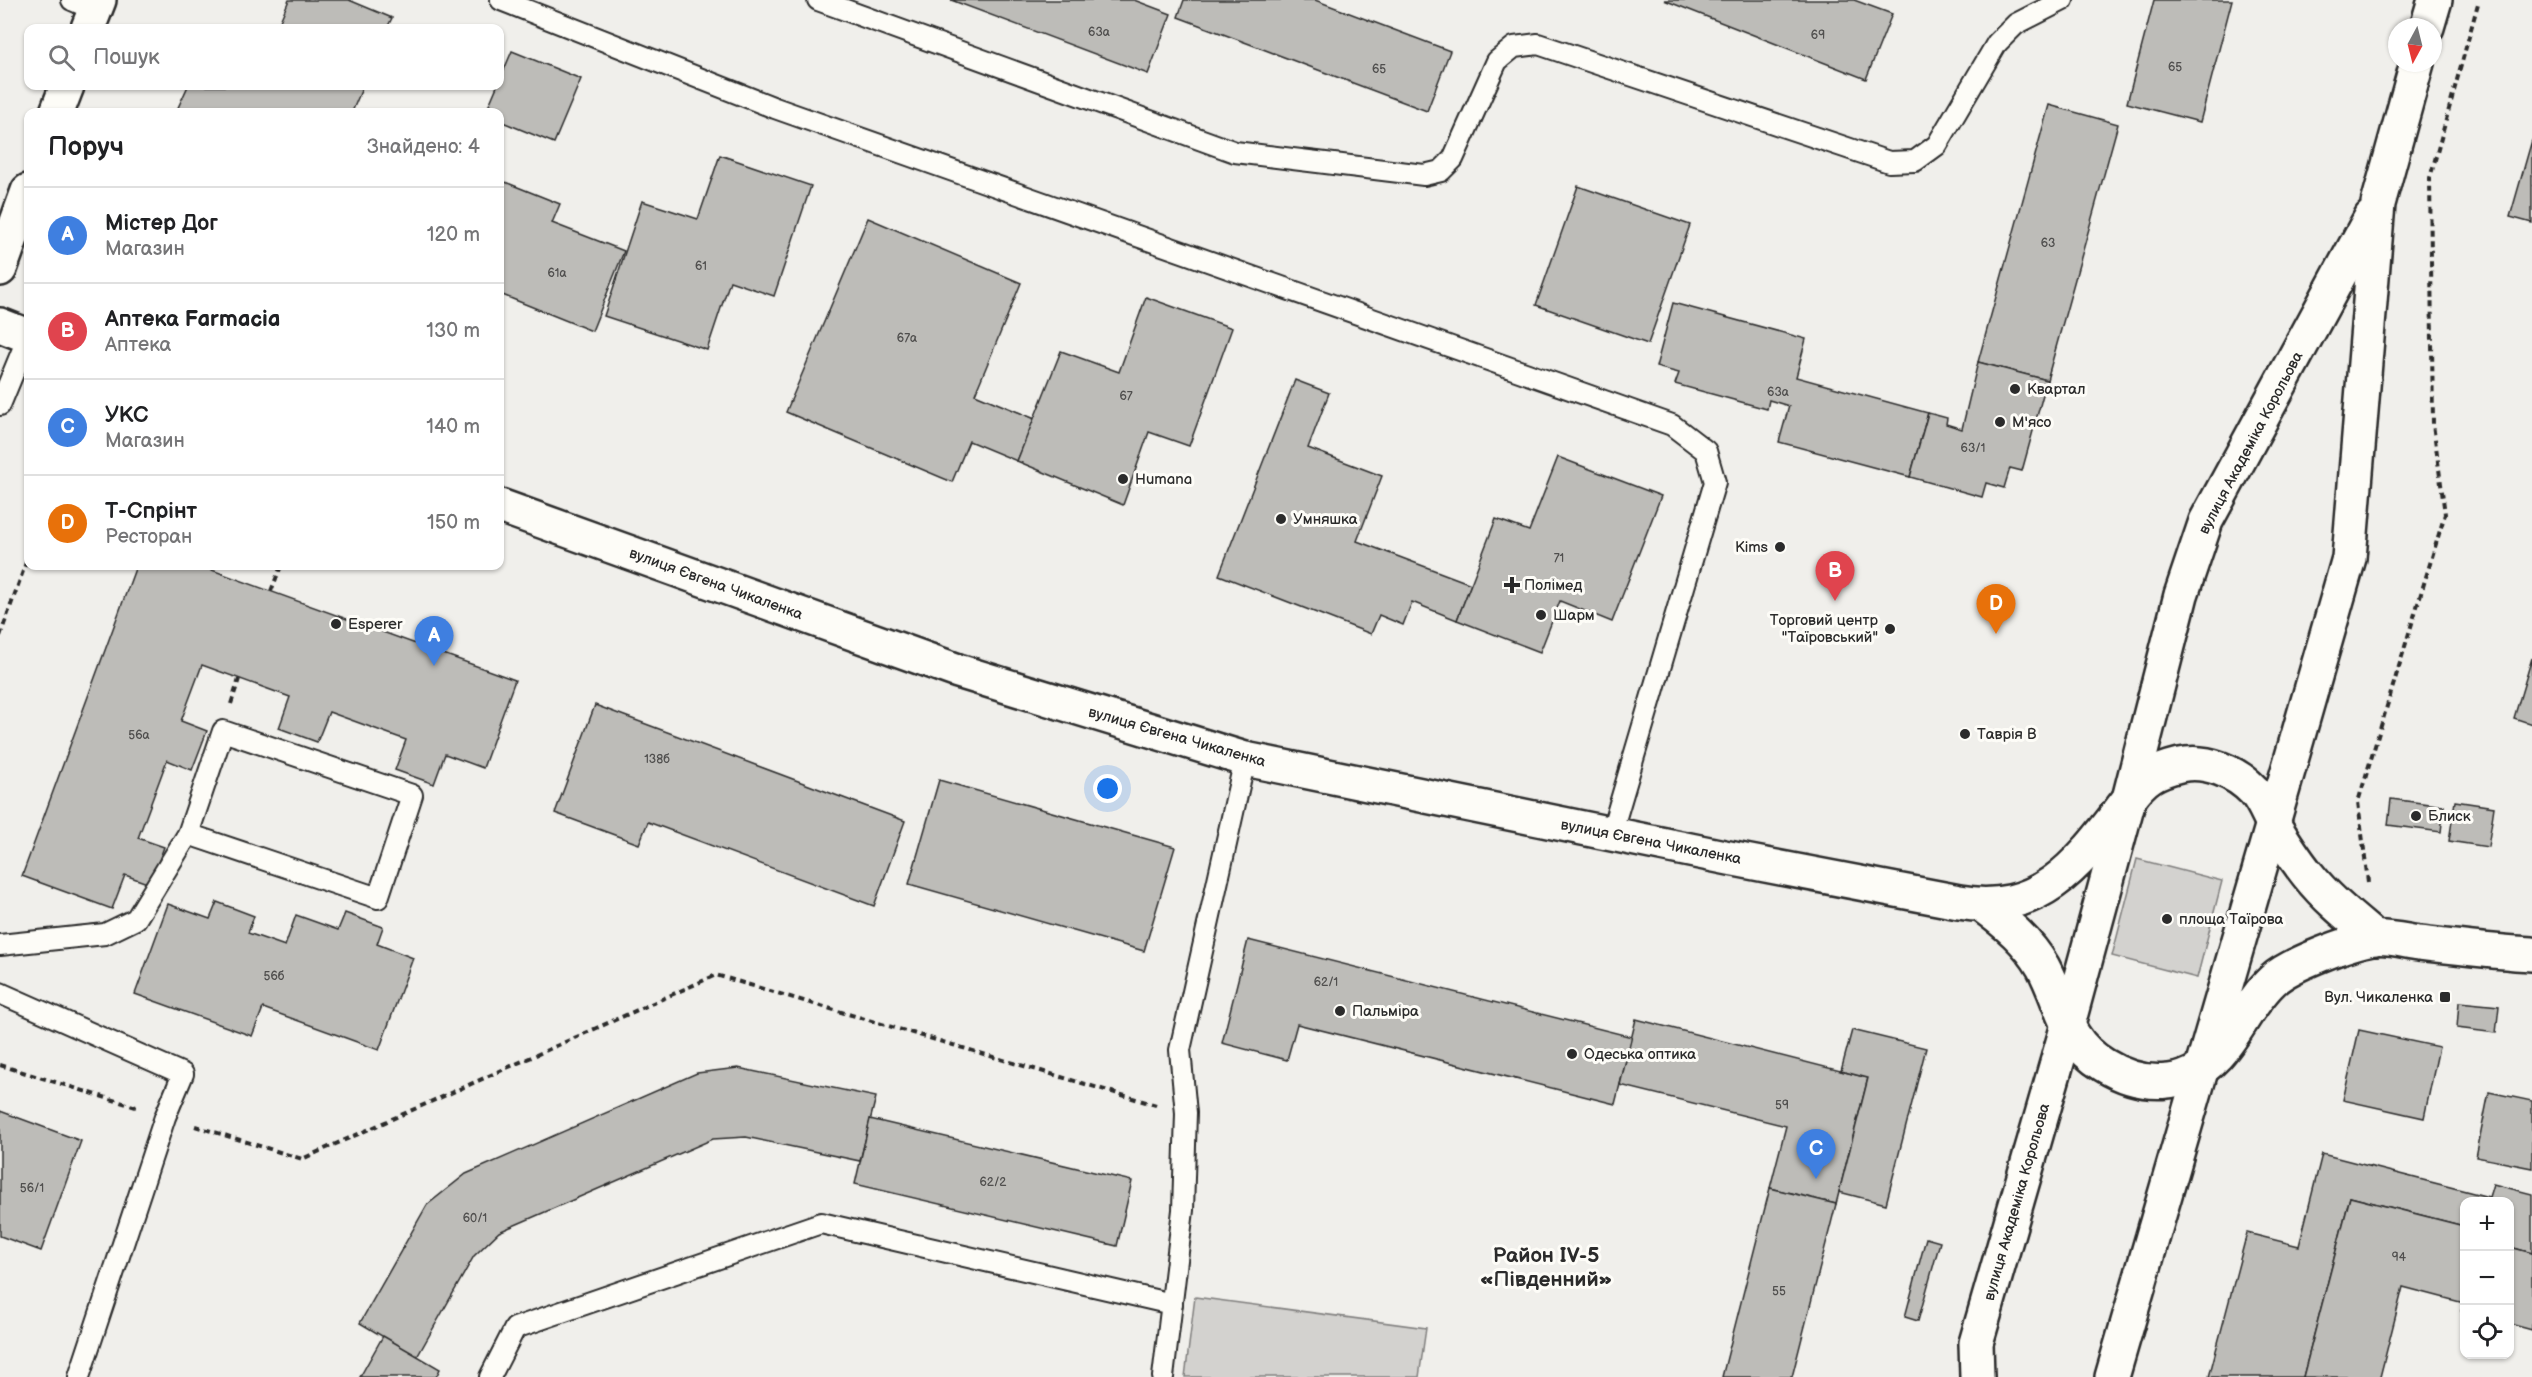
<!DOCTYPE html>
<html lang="uk">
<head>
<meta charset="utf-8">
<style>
	:root { --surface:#fff; --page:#f6f6f6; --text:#202124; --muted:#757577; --line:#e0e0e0; --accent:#2b2b2b }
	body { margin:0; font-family:"Balsamiq Sans",sans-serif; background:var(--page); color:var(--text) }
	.controls { position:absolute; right:18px; bottom:18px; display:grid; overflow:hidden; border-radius:12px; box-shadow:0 2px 4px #0004 }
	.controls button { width:54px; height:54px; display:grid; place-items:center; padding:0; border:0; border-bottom:2px solid var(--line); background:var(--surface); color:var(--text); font:30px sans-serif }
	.compass { position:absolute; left:2388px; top:18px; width:54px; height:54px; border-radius:50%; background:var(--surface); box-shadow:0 2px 4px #0004; rotate:187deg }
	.you { position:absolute; left:1108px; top:789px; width:21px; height:21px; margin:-15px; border:4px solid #fff; border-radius:50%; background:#1a73e8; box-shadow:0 0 0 9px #1a73e833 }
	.badge { display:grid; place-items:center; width:39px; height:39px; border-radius:50%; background:var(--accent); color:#fff; font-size:20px; font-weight:700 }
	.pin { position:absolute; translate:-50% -50px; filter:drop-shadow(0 2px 3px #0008) }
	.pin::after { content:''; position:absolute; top:32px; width:21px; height:18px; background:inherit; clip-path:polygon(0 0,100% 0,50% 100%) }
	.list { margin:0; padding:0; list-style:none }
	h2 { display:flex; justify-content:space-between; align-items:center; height:78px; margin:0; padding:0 24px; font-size:26px }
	h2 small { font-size:20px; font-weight:400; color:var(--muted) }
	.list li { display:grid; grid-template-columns:39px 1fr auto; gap:18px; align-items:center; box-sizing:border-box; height:96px; padding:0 24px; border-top:2px solid var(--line) }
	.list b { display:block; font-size:22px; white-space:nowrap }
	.list p { margin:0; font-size:20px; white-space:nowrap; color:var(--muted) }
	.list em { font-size:20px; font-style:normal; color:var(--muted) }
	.icon { flex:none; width:33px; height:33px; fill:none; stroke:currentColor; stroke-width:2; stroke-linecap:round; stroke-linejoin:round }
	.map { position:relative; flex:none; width:2532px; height:1377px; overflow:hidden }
	.search { position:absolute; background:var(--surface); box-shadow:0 2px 4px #0004; left:24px; top:24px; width:480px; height:66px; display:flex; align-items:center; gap:15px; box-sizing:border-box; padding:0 21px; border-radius:12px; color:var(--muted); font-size:22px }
	.panel { position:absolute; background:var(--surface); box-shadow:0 2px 4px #0004; left:24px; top:108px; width:480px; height:462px; border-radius:12px }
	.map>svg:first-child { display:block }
	.green { fill:#d3d2cf; stroke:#7f7e7d; stroke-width:1.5 }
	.building { fill:#bdbcb8; stroke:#2b2b2b; stroke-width:1.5 }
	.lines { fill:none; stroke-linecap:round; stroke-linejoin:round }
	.service-casing { stroke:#2b2b2b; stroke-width:24 }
	.minor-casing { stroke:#2b2b2b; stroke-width:38 }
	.tertiary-casing { stroke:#2b2b2b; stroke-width:38 }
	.secondary-casing { stroke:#2b2b2b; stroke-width:38 }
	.path { stroke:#2b2b2b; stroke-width:4; stroke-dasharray:6 4.5; stroke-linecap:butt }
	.service { stroke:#fdfcf7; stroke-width:20 }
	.minor { stroke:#fdfcf7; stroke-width:33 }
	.tertiary { stroke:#fdfcf7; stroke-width:33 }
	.secondary { stroke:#fdfcf7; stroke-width:33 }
	.poi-dot { fill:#2b2b2b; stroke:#fdfcf7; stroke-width:2 }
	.labels { text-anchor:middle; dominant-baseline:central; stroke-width:6; stroke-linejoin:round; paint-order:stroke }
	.number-label { font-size:12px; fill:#504f4e }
	.poi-label { font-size:15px; fill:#2b2b2b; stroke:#fdfcf7; text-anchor:start }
	.street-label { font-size:15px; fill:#2b2b2b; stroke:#fdfcf7 }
	.district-label { font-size:21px; font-weight:bold; fill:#2b2b2b; stroke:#fdfcf7 }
</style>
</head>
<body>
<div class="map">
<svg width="2532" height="1377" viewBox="0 0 2532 1377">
	<rect width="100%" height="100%" fill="#f0efeb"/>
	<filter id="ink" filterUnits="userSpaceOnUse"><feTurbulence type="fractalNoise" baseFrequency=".0167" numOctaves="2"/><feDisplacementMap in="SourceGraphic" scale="12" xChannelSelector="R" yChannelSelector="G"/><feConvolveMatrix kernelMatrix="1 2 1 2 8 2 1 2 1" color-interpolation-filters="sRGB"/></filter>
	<g filter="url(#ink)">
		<g class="green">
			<path d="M2137,859L2222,881L2197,978L2112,956Z"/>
			<path d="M1195,1297L1426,1328L1419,1377H1185Z"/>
		</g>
		<g class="building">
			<path d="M289,0H349L392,18L387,28H277Z"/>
			<path d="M951,0H1134L1171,14L1148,74Z"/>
			<path d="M1184,0H1315L1450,51L1427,111L1178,17Z"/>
			<path d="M1664,0H1854L1892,14L1866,79Z"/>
			<path d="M2154,0H2232L2200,122L2127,103Z"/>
			<path d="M512,51L581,79L554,143L500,121V112H486Z"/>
			<path d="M188,86H363L352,112H313L306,110L305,112H176Z"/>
			<path d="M2049,105L2118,124L2047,380L1978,362Z"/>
			<path d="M2532,140V223L2510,217Z"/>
			<path d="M720,155L811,186L774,296L730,281L707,350L604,316L642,201L698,219Z"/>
			<path d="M500,180L560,204L552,223L624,251L592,331L500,294Z"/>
			<path d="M1578,186L1690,225L1648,344L1536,305Z"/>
			<path d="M868,218L1021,283L975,394L1035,419L1017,461L969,441L952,482L786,412Z"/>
			<path d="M1146,297L1232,328L1189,446L1149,432L1123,505L1017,461L1061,351L1119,372Z"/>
			<path d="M1673,303L1806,339L1796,377L1928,413L1910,477L1779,442L1789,406L1769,400L1767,409L1675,384L1679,373L1656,367Z"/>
			<path d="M1978,362L2047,380L2022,471L2010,468L2004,488L1986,483L1982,497L1910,477L1928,413L1947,418L1946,424L1962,429Z"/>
			<path d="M1295,380L1329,393L1308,448L1382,476L1357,541L1471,584L1457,620L1412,602L1403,625L1379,615L1371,634L1219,575Z"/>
			<path d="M1558,457L1661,496L1612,622L1560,601L1540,652L1457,620L1496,519L1529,531Z"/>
			<path d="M136,566H201L515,680L483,768L445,754L434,784L395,770L406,740L329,712L317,742L279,728L290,697L202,665L181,721L207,731L192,770L167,760L138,838L164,847L150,884L125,875L112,909L22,876Z"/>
			<path d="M2532,658V724L2514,718Z"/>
			<path d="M595,705L905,821L874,906L648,822L639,844L555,813Z"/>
			<path d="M939,780L1175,847L1144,951L909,884Z"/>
			<path d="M2391,799L2444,806L2441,832L2388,825Z"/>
			<path d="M2455,801L2494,807L2488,847L2449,841Z"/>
			<path d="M217,902L254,916L248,933L285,946L296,915L338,930L345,913L383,927L377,944L413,958L379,1050L263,1008L252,1036L135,994L168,904L210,919Z"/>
			<path d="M1248,940L1632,1037L1615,1104L1297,1024L1287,1060L1222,1043Z"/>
			<path d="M2459,1002L2499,1006L2496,1033L2457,1028Z"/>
			<path d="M1636,1019L1868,1078L1836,1204L1770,1188L1786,1126L1620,1085Z"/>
			<path d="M1852,1030L1926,1048L1886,1204L1839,1192L1868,1078L1841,1071Z"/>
			<path d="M2359,1030L2439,1047L2424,1118L2343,1100Z"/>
			<path d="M738,1068L876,1097L860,1161L746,1137L713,1139L499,1232L474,1256L417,1357L360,1323L427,1205L466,1174L697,1073Z"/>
			<path d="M2489,1092L2532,1101V1168L2476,1157Z"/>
			<path d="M0,1111L81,1141L41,1251L0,1236Z"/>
			<path d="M870,1119L1132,1181L1117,1246L855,1184Z"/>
			<path d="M2322,1154L2489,1197L2493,1184L2532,1194V1253L2510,1247V1202H2464V1226L2350,1197L2303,1377H2209L2247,1233L2299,1246Z"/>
			<path d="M1770,1188L1836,1204L1792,1377H1722Z"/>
			<path d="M2350,1197L2464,1226V1312L2461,1311L2464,1303L2403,1287L2380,1377H2303Z"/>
			<path d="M1926,1238L1940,1242L1918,1321L1905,1317Z"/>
			<path d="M2510,1247L2532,1253V1330L2510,1324Z"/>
			<path d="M383,1336L440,1369L436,1377H360Z"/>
		</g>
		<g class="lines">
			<defs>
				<g id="service">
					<path d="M72,0L95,10"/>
					<path d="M501,0L775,108L1672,425L1706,451L1715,482L1611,834"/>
					<path d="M818,0L1235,152L1424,175L1441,171L1453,159L1497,61L1514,47L1538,44L1889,162L1915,161L1937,145L1997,43L2016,24L2063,0"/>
					<path d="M0,405L28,337"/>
					<path d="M0,945L105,934L136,919L188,834L223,731L412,795L378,898L188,834"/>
					<path d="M0,993L183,1074L165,1117L79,1377"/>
					<path d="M490,1377L515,1328L821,1223L1172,1304"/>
					<path d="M1163,1377L1183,1210L1186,1113L1180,1050L1245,759"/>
				</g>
				<g id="minor">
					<path d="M88,28L99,0"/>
					<path d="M57,112L67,86"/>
					<path d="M0,269L28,191"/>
				</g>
				<g id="tertiary">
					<path d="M2427,27L2435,0"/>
					<path d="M2129,799L2181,595L2206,521L2371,217"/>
					<path d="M2273,823L2349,558L2378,204L2417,63"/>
				</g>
				<g id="secondary">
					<path d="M0,325L28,336"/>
					<path d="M500,506L958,671L1245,759L1729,858L1959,902C2044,917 2082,859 2129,799"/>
					<path d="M1983,906C2006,923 2028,941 2043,967C2064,1006 2063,1040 2104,1065C2141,1088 2186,1089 2216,1056C2238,1033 2249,1002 2273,980C2290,964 2350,942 2373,938C2387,936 2405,941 2419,943C2456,947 2494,952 2532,954"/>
					<path d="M1977,1377L1976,1343L2067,1028L2129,799C2143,778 2155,771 2180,765C2206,759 2236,772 2254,791C2262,799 2267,812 2272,822C2283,840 2295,859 2308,875C2327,899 2351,918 2375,938"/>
					<path d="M2112,1377L2273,823"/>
				</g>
			</defs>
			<use href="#service" class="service-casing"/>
			<use href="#minor" class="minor-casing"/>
			<use href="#tertiary" class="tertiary-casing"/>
			<use href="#secondary" class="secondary-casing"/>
			<g class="path">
				<path d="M271,591L281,566"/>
				<path d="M0,636L28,557"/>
				<path d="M231,704L239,679"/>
				<path d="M2368,882L2358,802L2445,514L2433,424L2430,178L2479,0"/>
				<path d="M0,1065L136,1107"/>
				<path d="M195,1126L302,1159L716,975L1156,1105"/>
			</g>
			<use href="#service" class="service"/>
			<use href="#minor" class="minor"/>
			<use href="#tertiary" class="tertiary"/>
			<use href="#secondary" class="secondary"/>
		</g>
	</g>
	<g class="poi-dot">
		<circle cx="2015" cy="389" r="6"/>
		<circle cx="2000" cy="422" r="6"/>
		<circle cx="1123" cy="479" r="6"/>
		<circle cx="1281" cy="519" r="6"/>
		<circle cx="1780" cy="547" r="6"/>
		<path d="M1509 576h6v6h6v6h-6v6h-6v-6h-6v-6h6z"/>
		<circle cx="1541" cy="615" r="6"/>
		<circle cx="336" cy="624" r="6"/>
		<circle cx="1890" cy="629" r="6"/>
		<circle cx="1965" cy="734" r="6"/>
		<circle cx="2416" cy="816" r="6"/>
		<circle cx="2167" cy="919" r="6"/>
		<rect x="2439" y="991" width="12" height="12" rx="3"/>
		<circle cx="1340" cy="1011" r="6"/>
		<circle cx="1572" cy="1054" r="6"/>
	</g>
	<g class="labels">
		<g class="number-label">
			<text x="1099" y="32">63а</text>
			<text x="1818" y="35">69</text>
			<text x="2175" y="67">65</text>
			<text x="1379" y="69">65</text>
			<text x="2048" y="243">63</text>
			<text x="701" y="266">61</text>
			<text x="557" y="273">61а</text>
			<text x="907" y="338">67а</text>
			<text x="1778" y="392">63а</text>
			<text x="1126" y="396">67</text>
			<text x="1973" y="448">63/1</text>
			<text x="1559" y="558">71</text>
			<text x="139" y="735">56а</text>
			<text x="657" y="759">138б</text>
			<text x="274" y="976">56б</text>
			<text x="1326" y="982">62/1</text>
			<text x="1782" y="1105">59</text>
			<text x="993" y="1182">62/2</text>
			<text x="32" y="1188">56/1</text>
			<text x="475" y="1218">60/1</text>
			<text x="2399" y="1257">94</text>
			<text x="1779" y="1291">55</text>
		</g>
		<g class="poi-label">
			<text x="2027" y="389">Квартал</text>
			<text x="2012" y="422">М'ясо</text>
			<text x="1135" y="479">Humana</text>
			<text x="1293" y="519">Умняшка</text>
			<text x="1768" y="547" text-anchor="end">Kims</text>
			<text x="1524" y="585">Полімед</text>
			<text x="1553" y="615">Шарм</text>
			<text x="1878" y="620" text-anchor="end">Торговий центр<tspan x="1878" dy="17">"Таїровський"</tspan></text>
			<text x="348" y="624">Esperer</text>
			<text x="1977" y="734">Таврія В</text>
			<text x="2428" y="816">Блиск</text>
			<text x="2179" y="919">площа Таїрова</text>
			<text x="2433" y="997" text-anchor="end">Вул. Чикаленка</text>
			<text x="1352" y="1011">Пальміра</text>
			<text x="1584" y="1054">Одеська оптика</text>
		</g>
		<g class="street-label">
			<text transform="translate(2251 443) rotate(-62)">вулиця Академіка Корольова</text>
			<text transform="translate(716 584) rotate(20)">вулиця Євгена Чикаленка</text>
			<text transform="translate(1177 737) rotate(16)">вулиця Євгена Чикаленка</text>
			<text transform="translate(1651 842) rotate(11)">вулиця Євгена Чикаленка</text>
			<text transform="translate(2017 1202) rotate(-74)">вулиця Академіка Корольова</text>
		</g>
		<g class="district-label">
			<text x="1546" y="1255">Район IV-5<tspan x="1546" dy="24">«Південний»</tspan></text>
		</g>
	</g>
</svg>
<div class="controls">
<button>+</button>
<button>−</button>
<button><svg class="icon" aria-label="locate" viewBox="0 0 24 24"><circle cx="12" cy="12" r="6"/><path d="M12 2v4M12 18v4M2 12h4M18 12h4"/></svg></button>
</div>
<svg class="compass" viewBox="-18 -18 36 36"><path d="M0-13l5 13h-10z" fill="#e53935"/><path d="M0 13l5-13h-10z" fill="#757577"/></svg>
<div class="you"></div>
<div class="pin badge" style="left:434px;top:666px;background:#3f7fe0">A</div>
<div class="pin badge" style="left:1835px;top:601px;background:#e0444e">B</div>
<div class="pin badge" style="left:1816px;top:1179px;background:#3f7fe0">C</div>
<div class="pin badge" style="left:1996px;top:634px;background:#e8710a">D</div>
<div class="search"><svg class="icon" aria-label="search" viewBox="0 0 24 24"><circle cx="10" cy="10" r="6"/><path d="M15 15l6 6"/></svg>Пошук</div>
<section class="panel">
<h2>Поруч<small>Знайдено: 4</small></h2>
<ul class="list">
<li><span class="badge" style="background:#3f7fe0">A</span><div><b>Містер Дог</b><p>Магазин</p></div><em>120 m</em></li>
<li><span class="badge" style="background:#e0444e">B</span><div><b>Аптека Farmacia</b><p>Аптека</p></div><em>130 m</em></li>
<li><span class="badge" style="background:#3f7fe0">C</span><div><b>УКС</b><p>Магазин</p></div><em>140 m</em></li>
<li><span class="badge" style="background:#e8710a">D</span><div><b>Т-Спрінт</b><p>Ресторан</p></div><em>150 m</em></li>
</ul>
</section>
</div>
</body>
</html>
